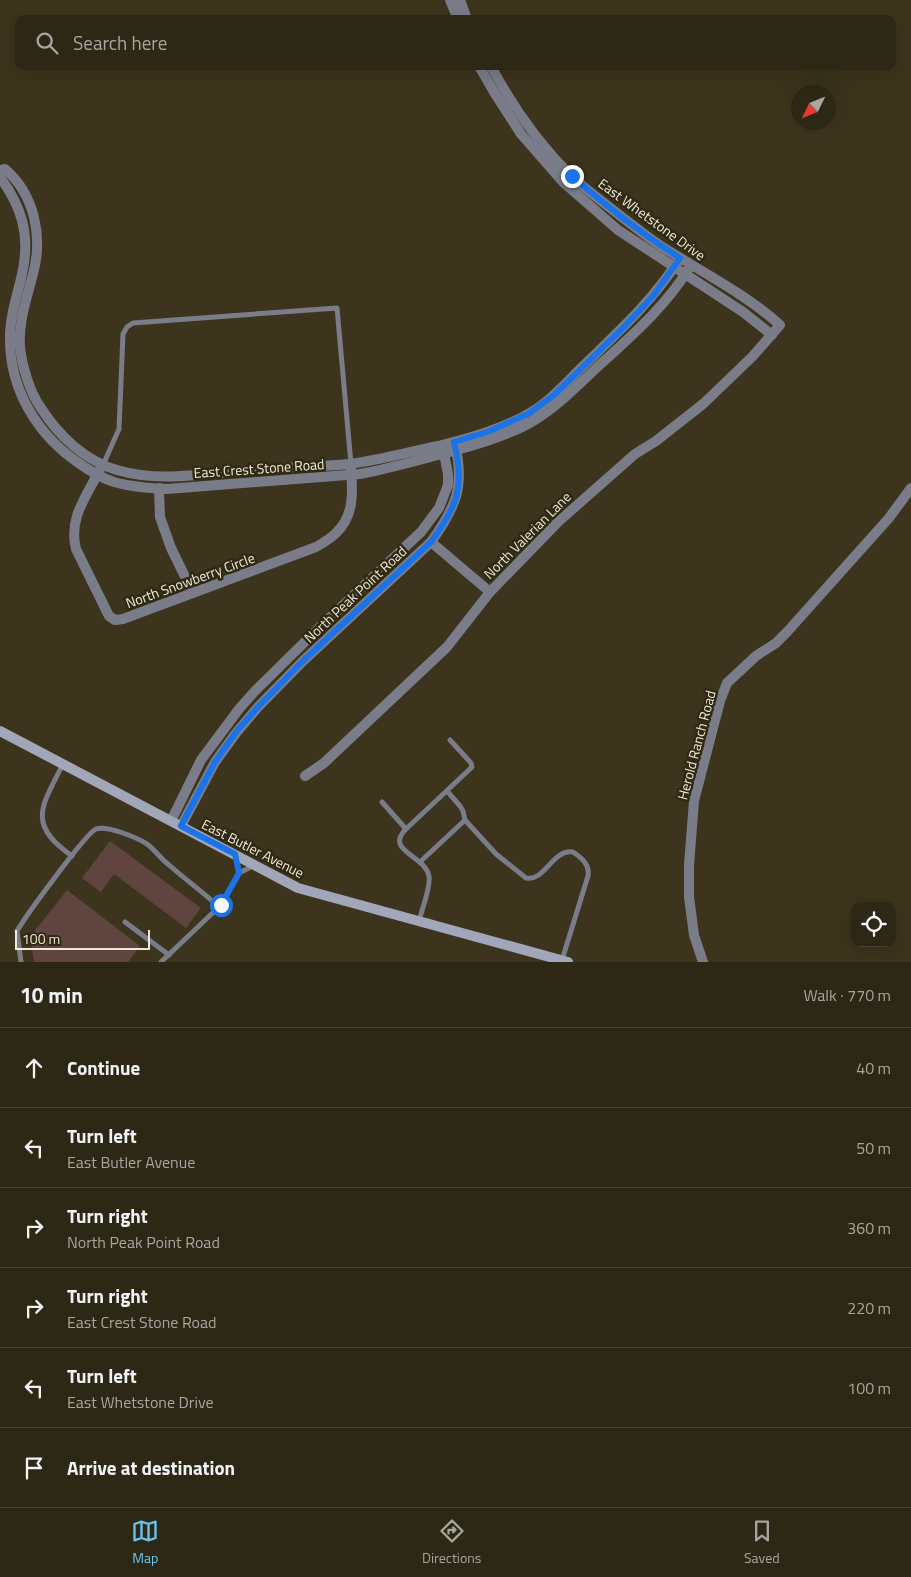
<!DOCTYPE html>
<html lang="en">
<head>
<meta charset="utf-8">
<style>
	:root { --surface:#2d2715; --page:#393322; --text:#f1f3f6; --muted:#a7a5a0; --line:#484434; --accent:#6bc3f2 }
	body { margin:0; font-family:"Titillium Web",sans-serif; background:var(--page); color:var(--text) }
	.controls { position:absolute; right:15px; bottom:15px; display:grid; overflow:hidden; border-radius:10px; box-shadow:0 5px 20px #0002 }
	.controls button { width:45px; height:45px; display:grid; place-items:center; padding:0; border:0; border-bottom:1px solid var(--line); background:var(--surface); color:var(--text); font:25px sans-serif }
	.compass { position:absolute; left:791px; top:85px; width:45px; height:45px; border-radius:50%; background:var(--surface); box-shadow:0 5px 20px #0002; rotate:227deg }
	.scale { position:absolute; left:15px; bottom:12px; width:135px; box-sizing:border-box; padding-left:5px; border:2px solid #eee9db; border-top:0; font-size:14px; line-height:18px; white-space:nowrap; color:#eee9db; -webkit-text-stroke:4px #312a12; paint-order:stroke }
	.stop { position:absolute; width:15px; height:15px; margin:-11px; border:4px solid #1a73e8; border-radius:50%; background:#fff }
	.stop.end { background:#1a73e8; border-color:#fff; box-shadow:0 1px 5px #0008 }
	.list { margin:0; padding:0; list-style:none }
	h2 { display:flex; justify-content:space-between; align-items:center; height:65px; margin:0; padding:0 20px; font-size:21px }
	h2 small { font-size:16px; font-weight:400; color:var(--muted) }
	.list li { display:grid; grid-template-columns:32px 1fr auto; gap:15px; align-items:center; box-sizing:border-box; height:80px; padding:0 20px; border-top:1px solid var(--line) }
	.list b { display:block; font-size:19px; white-space:nowrap }
	.list p { margin:0; font-size:16px; white-space:nowrap; color:var(--muted) }
	.list em { font-size:16px; font-style:normal; color:var(--muted) }
	.icon { flex:none; width:28px; height:28px; fill:none; stroke:currentColor; stroke-width:2; stroke-linecap:round; stroke-linejoin:round }
	.map { position:relative; flex:none; width:911px; height:962px; overflow:hidden }
	.search { position:absolute; background:var(--surface); box-shadow:0 5px 20px #0002; left:15px; right:15px; top:15px; height:55px; display:flex; align-items:center; gap:12px; box-sizing:border-box; padding:0 18px; border-radius:10px; color:var(--muted); font-size:19px }
	.sheet { height:545px; background:var(--surface) }
	nav { display:flex; justify-content:space-around; align-items:center; box-sizing:border-box; height:70px; border-top:1px solid var(--line); background:var(--surface); font-size:14px; color:var(--muted) }
	nav a { display:grid; justify-items:center; gap:2px }
	nav .on { color:var(--accent) }
	.map>svg:first-child { display:block }
	.building { fill:#60443f }
	.lines { fill:none; stroke-linecap:round; stroke-linejoin:round }
	.lane { stroke:#7a7d89; stroke-width:5 }
	.street { stroke:#7a7d89; stroke-width:10 }
	.secondary { stroke:#a2a6b9; stroke-width:10 }
	.route { stroke:#1a73e8; stroke-width:6 }
	.labels { text-anchor:middle; dominant-baseline:central; stroke-width:5; stroke-linejoin:round; paint-order:stroke }
	.street-label { font-size:14px; fill:#eee9db; stroke:#312a12 }
</style>
</head>
<body>
<div class="map">
<svg width="911" height="962" viewBox="0 0 911 962">
	<rect width="100%" height="100%" fill="#3c341c"/>
	<g class="building">
		<path d="M110,841L201,908L186,928L114,874L101,892L82,878Z"/>
		<path d="M67,890L140,946L128,962H34L30,937Z"/>
	</g>
	<g class="lines">
		<g class="lane">
			<path d="M103,465L119,429L123,334L127,327L133,323L337,308L351,464"/>
			<path d="M63,764C42,806 26,824 72,856"/>
			<path d="M447,791L460,806L463,811L465,820L496,854L526,878C545,882 552,849 573,852C582,858 590,865 588,876L562,960"/>
			<path d="M382,802L406,829"/>
			<path d="M236,856L239,873"/>
			<path d="M420,862L465,820"/>
			<path d="M419,921C422,909 431,887 429,876C425,855 384,851 406,829L472,767L471,763L450,740"/>
			<path d="M125,922L169,955"/>
			<path d="M21,962L17,931C25,917 86,833 96,829C107,825 138,838 147,844C155,850 161,859 169,865C186,880 203,892 219,907"/>
			<path d="M161,962L221,905L239,873L255,865"/>
		</g>
		<g class="street">
			<path d="M450,0L458,19"/>
			<path d="M460,0L467,19"/>
			<path d="M479,66L494,92L521,134L563,182L618,230L743,312L772,335"/>
			<path d="M0,170L5,169C35,195 43,237 33,274C27,297 18,323 20,347C22,366 30,393 41,408C58,435 85,461 117,470C160,483 207,473 251,470C284,467 317,467 350,464C380,460 409,452 438,446C468,439 502,429 528,414C548,403 564,385 580,369C616,334 653,301 680,258"/>
			<path d="M0,177C21,206 30,233 23,269C19,292 10,312 10,336C9,389 37,435 80,464C90,471 102,478 114,482C131,487 149,488 167,489L360,474C388,469 415,461 442,454C471,446 501,438 528,424C552,411 573,390 593,371C628,339 667,306 691,265"/>
			<path d="M100,469C87,496 68,518 76,549L109,616L115,620L123,619L316,547C323,543 330,539 336,533C354,516 353,493 351,470"/>
			<path d="M159,488L160,517L171,548L193,593"/>
			<path d="M431,542L490,592"/>
			<path d="M305,776L324,763L447,647L490,592L558,522L635,454L656,441L703,404L752,357L780,325C747,295 702,272 664,248C651,240 639,230 627,221C608,206 589,192 571,176C539,144 512,106 491,66"/>
			<path d="M171,821L201,760L239,709L254,692L321,626L421,532L439,508L448,485V474L443,448"/>
			<path d="M181,826L215,762L236,733L258,707L303,661L431,542C456,507 465,487 455,444"/>
			<path d="M703,962L694,935L689,897V865L694,801L720,701L727,683L756,656L776,643L787,632L889,518L911,488"/>
		</g>
		<path class="secondary" d="M0,731L298,888L568,962"/>
	</g>
	<g class="lines">
		<path class="route" d="M221,905L239,873L235,854L181,826L215,762L236,732L258,707L303,661L431,542C458,505 465,487 454,442L487,432L528,414L554,395L624,327L653,296L680,258C642,234 606,206 572,176"/>
	</g>
	<g class="labels">
		<g class="street-label">
			<text transform="translate(652 219) rotate(36)">East Whetstone Drive</text>
			<text transform="translate(259 468) rotate(-4)">East Crest Stone Road</text>
			<text transform="translate(527 535) rotate(-45)">North Valerian Lane</text>
			<text transform="translate(190 580) rotate(-20)">North Snowberry Circle</text>
			<text transform="translate(355 594) rotate(-43)">North Peak Point Road</text>
			<text transform="translate(696 745) rotate(-75)">Herold Ranch Road</text>
			<text transform="translate(253 848) rotate(27)">East Butler Avenue</text>
		</g>
	</g>
</svg>
<div class="controls">
<button><svg class="icon" aria-label="locate" viewBox="0 0 24 24"><circle cx="12" cy="12" r="6"/><path d="M12 2v4M12 18v4M2 12h4M18 12h4"/></svg></button>
</div>
<svg class="compass" viewBox="-18 -18 36 36"><path d="M0-13l5 13h-10z" fill="#e53935"/><path d="M0 13l5-13h-10z" fill="#a7a5a0"/></svg>
<div class="scale">100 m</div>
<div class="stop" style="left:221px;top:905px"></div>
<div class="stop end" style="left:572px;top:176px"></div>
<div class="search"><svg class="icon" aria-label="search" viewBox="0 0 24 24"><circle cx="10" cy="10" r="6"/><path d="M15 15l6 6"/></svg>Search here</div>
</div>
<section class="sheet">
<h2>10 min<small>Walk · 770 m</small></h2>
<ul class="list">
<li><svg class="icon" aria-label="ahead" viewBox="0 0 24 24"><path d="M12 20V5M6 11l6-6 6 6"/></svg><div><b>Continue</b></div><em>40 m</em></li>
<li><svg class="icon" aria-label="left" viewBox="0 0 24 24"><path d="M17 20v-9H6M10 6l-5 5 5 5"/></svg><div><b>Turn left</b><p>East Butler Avenue</p></div><em>50 m</em></li>
<li><svg class="icon" aria-label="right" viewBox="0 0 24 24"><path d="M7 20v-9h11M14 6l5 5-5 5"/></svg><div><b>Turn right</b><p>North Peak Point Road</p></div><em>360 m</em></li>
<li><svg class="icon" aria-label="right" viewBox="0 0 24 24"><path d="M7 20v-9h11M14 6l5 5-5 5"/></svg><div><b>Turn right</b><p>East Crest Stone Road</p></div><em>220 m</em></li>
<li><svg class="icon" aria-label="left" viewBox="0 0 24 24"><path d="M17 20v-9H6M10 6l-5 5 5 5"/></svg><div><b>Turn left</b><p>East Whetstone Drive</p></div><em>100 m</em></li>
<li><svg class="icon" aria-label="arrive" viewBox="0 0 24 24"><path d="M6 21V4h12l-3 4 3 4H6"/></svg><div><b>Arrive at destination</b></div></li>
</ul>
</section>
<nav>
<a class="on"><svg class="icon" aria-label="map" viewBox="0 0 24 24"><path d="M3 6l6-2 6 2 6-2v14l-6 2-6-2-6 2zM9 4v14M15 6v14"/></svg>Map</a>
<a><svg class="icon" aria-label="directions" viewBox="0 0 24 24"><path d="M12 3l9 9-9 9-9-9zM9 14v-3h6M13 9l2 2-2 2"/></svg>Directions</a>
<a><svg class="icon" aria-label="saved" viewBox="0 0 24 24"><path d="M7 4h10v16l-5-4-5 4z"/></svg>Saved</a>
</nav>
</body>
</html>
